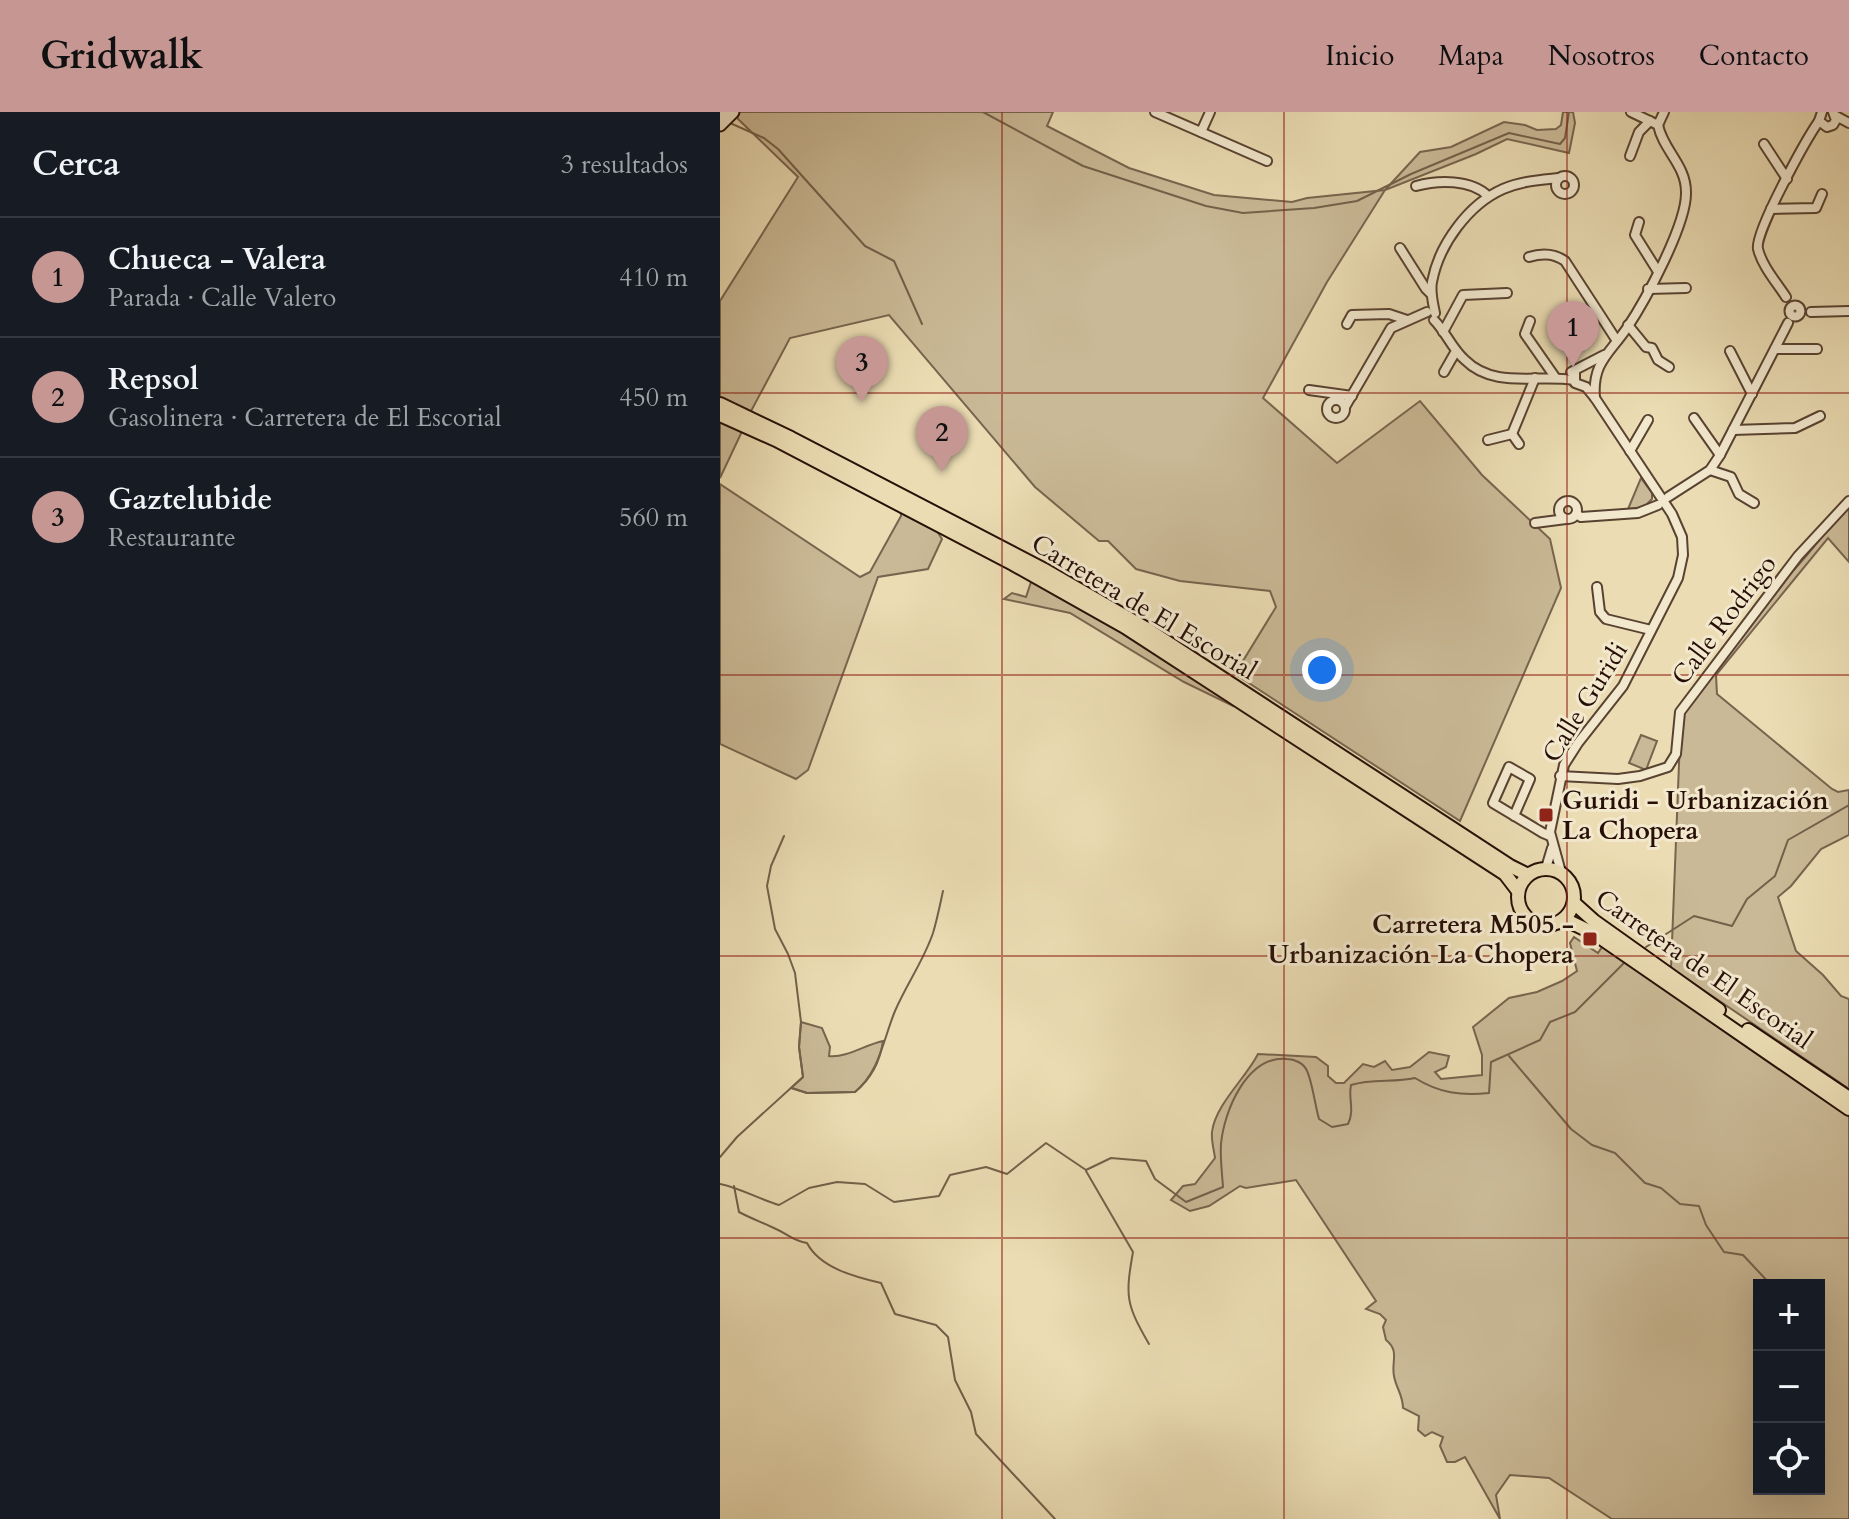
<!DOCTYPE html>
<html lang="es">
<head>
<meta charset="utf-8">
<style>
	:root { --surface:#171b24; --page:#242831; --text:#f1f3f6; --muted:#9ea1a6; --line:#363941; --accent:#c59692 }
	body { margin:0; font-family:Cardo,serif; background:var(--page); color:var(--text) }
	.controls { position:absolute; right:24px; bottom:24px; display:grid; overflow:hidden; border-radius:0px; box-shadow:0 8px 32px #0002 }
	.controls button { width:72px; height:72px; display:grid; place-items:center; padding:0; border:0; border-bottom:2px solid var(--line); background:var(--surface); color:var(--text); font:40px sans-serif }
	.you { position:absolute; left:602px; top:558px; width:28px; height:28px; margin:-20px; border:6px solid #fff; border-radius:50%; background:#1a73e8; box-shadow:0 0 0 12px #1a73e833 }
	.badge { display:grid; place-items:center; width:52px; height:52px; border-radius:50%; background:var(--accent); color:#111; font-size:26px; font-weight:700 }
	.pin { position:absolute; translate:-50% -66px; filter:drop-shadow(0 2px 4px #0008) }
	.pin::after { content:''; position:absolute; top:42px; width:28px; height:24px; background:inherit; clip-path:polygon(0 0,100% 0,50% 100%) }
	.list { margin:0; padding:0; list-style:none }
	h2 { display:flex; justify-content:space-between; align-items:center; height:104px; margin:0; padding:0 32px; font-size:34px }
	h2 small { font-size:26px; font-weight:400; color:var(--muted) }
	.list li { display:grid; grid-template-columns:52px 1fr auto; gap:24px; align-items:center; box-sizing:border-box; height:120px; padding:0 32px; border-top:2px solid var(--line) }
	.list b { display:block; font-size:30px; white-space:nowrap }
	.list p { margin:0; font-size:26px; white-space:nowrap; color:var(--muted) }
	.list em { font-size:26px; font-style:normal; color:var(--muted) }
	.icon { flex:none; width:44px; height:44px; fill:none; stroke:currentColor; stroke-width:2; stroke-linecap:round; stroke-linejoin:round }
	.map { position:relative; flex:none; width:1129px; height:1407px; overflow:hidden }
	header { display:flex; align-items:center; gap:48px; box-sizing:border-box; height:112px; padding:0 40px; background:var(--accent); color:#111 }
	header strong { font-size:38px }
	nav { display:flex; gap:44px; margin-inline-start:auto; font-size:28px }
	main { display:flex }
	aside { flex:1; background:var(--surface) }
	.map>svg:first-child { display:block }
	.green { fill:#cab996; stroke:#78644e; stroke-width:2; fill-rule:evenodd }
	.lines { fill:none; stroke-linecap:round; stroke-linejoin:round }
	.stream { stroke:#74604a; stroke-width:2 }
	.minor-casing { stroke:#584231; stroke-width:12 }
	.secondary-casing { stroke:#270f06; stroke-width:15 }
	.trunk-casing { stroke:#270f06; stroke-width:16 }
	.minor { stroke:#f2e8ce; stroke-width:8 }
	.secondary { stroke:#f2e8ce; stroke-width:11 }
	.trunk { stroke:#ebdcb3; stroke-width:12 }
	.grid { fill:none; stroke:#8f2418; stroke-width:2; stroke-opacity:0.55 }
	.poi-dot { fill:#8f2418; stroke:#f2e8ce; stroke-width:3 }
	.labels { text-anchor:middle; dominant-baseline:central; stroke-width:6; stroke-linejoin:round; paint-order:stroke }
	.street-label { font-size:26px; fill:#270f06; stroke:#f2e8ce }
	.poi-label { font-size:26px; font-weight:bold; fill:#270f06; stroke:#f2e8ce; text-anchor:start }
</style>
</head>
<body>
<header>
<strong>Gridwalk</strong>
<nav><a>Inicio</a><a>Mapa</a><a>Nosotros</a><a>Contacto</a></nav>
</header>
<main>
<aside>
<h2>Cerca<small>3 resultados</small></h2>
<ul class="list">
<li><span class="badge">1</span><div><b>Chueca - Valera</b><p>Parada · Calle Valero</p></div><em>410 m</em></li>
<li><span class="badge">2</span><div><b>Repsol</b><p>Gasolinera · Carretera de El Escorial</p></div><em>450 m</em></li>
<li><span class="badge">3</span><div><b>Gaztelubide</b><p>Restaurante</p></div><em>560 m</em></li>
</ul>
</aside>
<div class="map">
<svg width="1129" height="1407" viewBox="0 0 1129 1407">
	<rect width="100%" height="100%" fill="#ebdcb3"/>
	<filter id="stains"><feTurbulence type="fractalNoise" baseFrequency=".0025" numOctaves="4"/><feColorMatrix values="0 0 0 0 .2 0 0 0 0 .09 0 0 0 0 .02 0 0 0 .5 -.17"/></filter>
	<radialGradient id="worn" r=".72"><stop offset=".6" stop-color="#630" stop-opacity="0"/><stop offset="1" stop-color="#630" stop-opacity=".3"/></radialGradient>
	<g class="green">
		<path d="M17,0H333L327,14L409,56L494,83L572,90L587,86L665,78L700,40L731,35L784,10L805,13L817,18L836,17L841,13L843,0H853L855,11L849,41L787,27L756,42L665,78L607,170L543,286L617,351L700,289L762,363L830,427L841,476L740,709L515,562L556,495L550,479L460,469L416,457L388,429H379L315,375L169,203L70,226L30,301L0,290V189L78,65L18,7Z"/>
		<path d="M0,303L25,313L0,366Z"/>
		<path d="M921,366L932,381V387L924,395L908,397Z"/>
		<path d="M0,372L140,465L150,460L181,404L180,393L215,416L222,427L208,457L158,465L88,658L76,667L0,632Z"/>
		<path d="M1129,394V450L1108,426L996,563L997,582L1112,677L1118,680L1129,678V723L1101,737L1071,774L1058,785L1076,839L1103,863L1121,884L1129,887V977L951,856L961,601L1056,481C1068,462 1079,454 1092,437C1104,422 1115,408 1129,394Z"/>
		<path d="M311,470L405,515L516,587L513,594L464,570L350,501L284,487L292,481L306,485Z"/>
		<path d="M921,623L937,629L926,658L909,651Z"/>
		<path d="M854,825L878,841L886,829L1129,997V1407H892L829,1366L790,1363L776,1383L780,1407L745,1345L735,1350H727L720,1334L723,1325L712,1320L705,1324L698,1318L699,1304L683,1296C683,1283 676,1276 674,1264C671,1250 680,1239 666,1228L663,1215L666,1208L660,1202L646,1197L656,1189L576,1068L526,1076L520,1074L489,1094L470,1099L451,1088L463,1074L475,1072L495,1046C494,1038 491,1028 492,1020C495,993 526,966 538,942L596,945L608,954V964L616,971H624L643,952L654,955L665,949L672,958L690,955L709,940L729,944L726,955L715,960L721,967L762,963V943L753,915L789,886L817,880L842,869L857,859L850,831ZM1039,1173H1099V1377H1039Z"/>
		<path d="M81,910L102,916L110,935L109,944C127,946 144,933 163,929C160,950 152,966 135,980L87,981L71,976L83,965L79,935Z"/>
	</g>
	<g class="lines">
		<g class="stream">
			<path d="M263,0L363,54L486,94L523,101L594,96L637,89L691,62L789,21L840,32L845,26L849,0"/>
			<path d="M10,11L44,26L58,37L145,134L174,149L202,212"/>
			<path d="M926,835L974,804L1012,814L1027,787L1055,764L1068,728L1129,693"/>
			<path d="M789,944L851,1017L872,1033L895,1041L925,1071L941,1076L960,1092L979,1094L986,1113L1004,1140L1023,1143L1051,1173"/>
			<path d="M72,976L87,981L135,980C160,959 163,928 175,899C186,873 204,848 213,821C217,808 220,793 223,779"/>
			<path d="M0,1045L17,1025L83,965L79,935L81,910L75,861L68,842L55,817L47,774L51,754L64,724"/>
			<path d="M366,1059L413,1140C405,1185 406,1192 429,1232"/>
			<path d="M0,1072C20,1076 39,1087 59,1093L89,1076L117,1070L145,1072L174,1090L219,1084L230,1063L266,1055L287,1062L326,1031L366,1058L391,1046L426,1049L435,1067L466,1090L503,1075C502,1061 500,1045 501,1032C504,999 527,943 567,947C574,947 584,951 587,959C592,969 595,993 599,1007L612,1015L628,1012C635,998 628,987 631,973C653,966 673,971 695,966C719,981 741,984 769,981L771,950L820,928L830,910L855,900L905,850"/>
			<path d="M14,1074L19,1100C32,1107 44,1111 56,1117C68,1122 73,1129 87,1131C100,1156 135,1165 161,1171L175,1202L216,1213L228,1225L235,1268L251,1300L256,1322L335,1407"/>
		</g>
		<defs>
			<g id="minor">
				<path d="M435,0L547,49"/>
				<path d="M1116,4L1129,11"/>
				<path d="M1099,9L1107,15L1113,13L1116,8L1113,0"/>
				<path d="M938,13L944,0"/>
				<path d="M481,20L490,0"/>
				<path d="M1044,32L1067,67"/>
				<path d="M910,44L919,20L930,9"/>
				<circle cx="845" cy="73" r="9"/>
				<path d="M696,74C718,68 751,67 768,84"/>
				<path d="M1051,97L1096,96L1102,82"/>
				<path d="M919,110L915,123L937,158"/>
				<path d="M680,136L706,177L711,182"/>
				<path d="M809,145C822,141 833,141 845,149L897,229"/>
				<path d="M928,177L966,176"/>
				<path d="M1066,185C1057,171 1042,154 1038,137C1034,121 1087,26 1099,9L1102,0"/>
				<circle cx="1075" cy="199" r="5.5"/>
				<path d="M1091,200L1129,199"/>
				<path d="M715,201C713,191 710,180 712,170C719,132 749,92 783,77C801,69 820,68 839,66"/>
				<path d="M714,208C726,220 732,237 745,248C774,277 817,262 854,268"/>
				<path d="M810,209L805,222L835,265"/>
				<path d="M627,212L632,203L669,202L687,208"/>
				<path d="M908,213L926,235L932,236L938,248L949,255"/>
				<path d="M723,220L743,183L787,181"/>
				<path d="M1055,237H1097"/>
				<path d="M1010,239L1032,282"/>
				<path d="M724,260L736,239"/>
				<path d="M851,260L884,243"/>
				<path d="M589,278L632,284"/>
				<path d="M875,286C872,251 889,242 907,216C925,189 967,112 966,80C966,53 943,38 938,13L911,0"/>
				<circle cx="616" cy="297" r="9"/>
				<path d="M625,295L671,216L707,200"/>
				<path d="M974,306L1000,343"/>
				<path d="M1013,318L1075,316L1100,304"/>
				<path d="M792,322L799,332"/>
				<path d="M768,328L792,322L815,266"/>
				<path d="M910,339L928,308"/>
				<path d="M990,358L1011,365L1019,382L1034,391"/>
				<path d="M948,385L990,358L1000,343L1068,211"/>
				<circle cx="848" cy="398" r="9"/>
				<path d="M856,402L861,405L918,401L938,393"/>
				<path d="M815,411L846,407"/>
				<path d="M877,475L880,500L886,507L931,518"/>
				<path d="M840,664L898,667L920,664L948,655L956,642L960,600L1078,444L1129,389"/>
				<path d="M794,704L810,667L789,655L773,691L823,721L830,724"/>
				<path d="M826,756L832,736"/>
				<path d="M841,760L830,720L844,653L858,631L903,574L958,466L963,443L962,425L952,402L875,286L866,275L855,271V259"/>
			</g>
			<g id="secondary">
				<path d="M0,1L1,0"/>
				<path d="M0,13L13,0"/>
			</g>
			<g id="trunk">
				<path d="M0,292L71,326L323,457L427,517L790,754L808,763"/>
				<path d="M0,303L56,328L293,452L405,515L785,762L798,779"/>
				<circle cx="826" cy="785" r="28"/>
				<path d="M854,791L874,809L999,898"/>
				<path d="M844,807L875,822L1129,997"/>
				<path d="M1028,918L1129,986"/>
			</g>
		</defs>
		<use href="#minor" class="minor-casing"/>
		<use href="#secondary" class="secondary-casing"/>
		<use href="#trunk" class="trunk-casing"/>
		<use href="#minor" class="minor"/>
		<use href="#secondary" class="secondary"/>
		<use href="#trunk" class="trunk"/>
	</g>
	<path class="grid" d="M282,0V1407M564,0V1407M847,0V1407M0,281H1129M0,563H1129M0,844H1129M0,1126H1129"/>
	<g class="poi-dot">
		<rect x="818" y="695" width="16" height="16" rx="4"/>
		<rect x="862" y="819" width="16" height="16" rx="4"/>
	</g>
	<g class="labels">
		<g class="street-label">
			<text transform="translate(424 495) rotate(31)">Carretera de El Escorial</text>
			<text transform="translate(1004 508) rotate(-53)">Calle Rodrigo</text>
			<text transform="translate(865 590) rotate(-58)">Calle Guridi</text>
			<text transform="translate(984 857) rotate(35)">Carretera de El Escorial</text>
		</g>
		<g class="poi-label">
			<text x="842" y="688">Guridi - Urbanización<tspan x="842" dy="30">La Chopera</tspan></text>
			<text x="854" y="812" text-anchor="end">Carretera M505 -<tspan x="854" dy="30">Urbanización La Chopera</tspan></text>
		</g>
	</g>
	<rect width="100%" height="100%" filter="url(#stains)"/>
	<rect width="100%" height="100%" fill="url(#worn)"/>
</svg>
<div class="controls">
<button>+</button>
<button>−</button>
<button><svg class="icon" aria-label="locate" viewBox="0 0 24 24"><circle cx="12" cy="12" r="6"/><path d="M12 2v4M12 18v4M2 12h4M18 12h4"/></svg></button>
</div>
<div class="you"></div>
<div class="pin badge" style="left:853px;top:255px">1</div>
<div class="pin badge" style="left:222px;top:360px">2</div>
<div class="pin badge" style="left:142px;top:290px">3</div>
</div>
</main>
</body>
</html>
